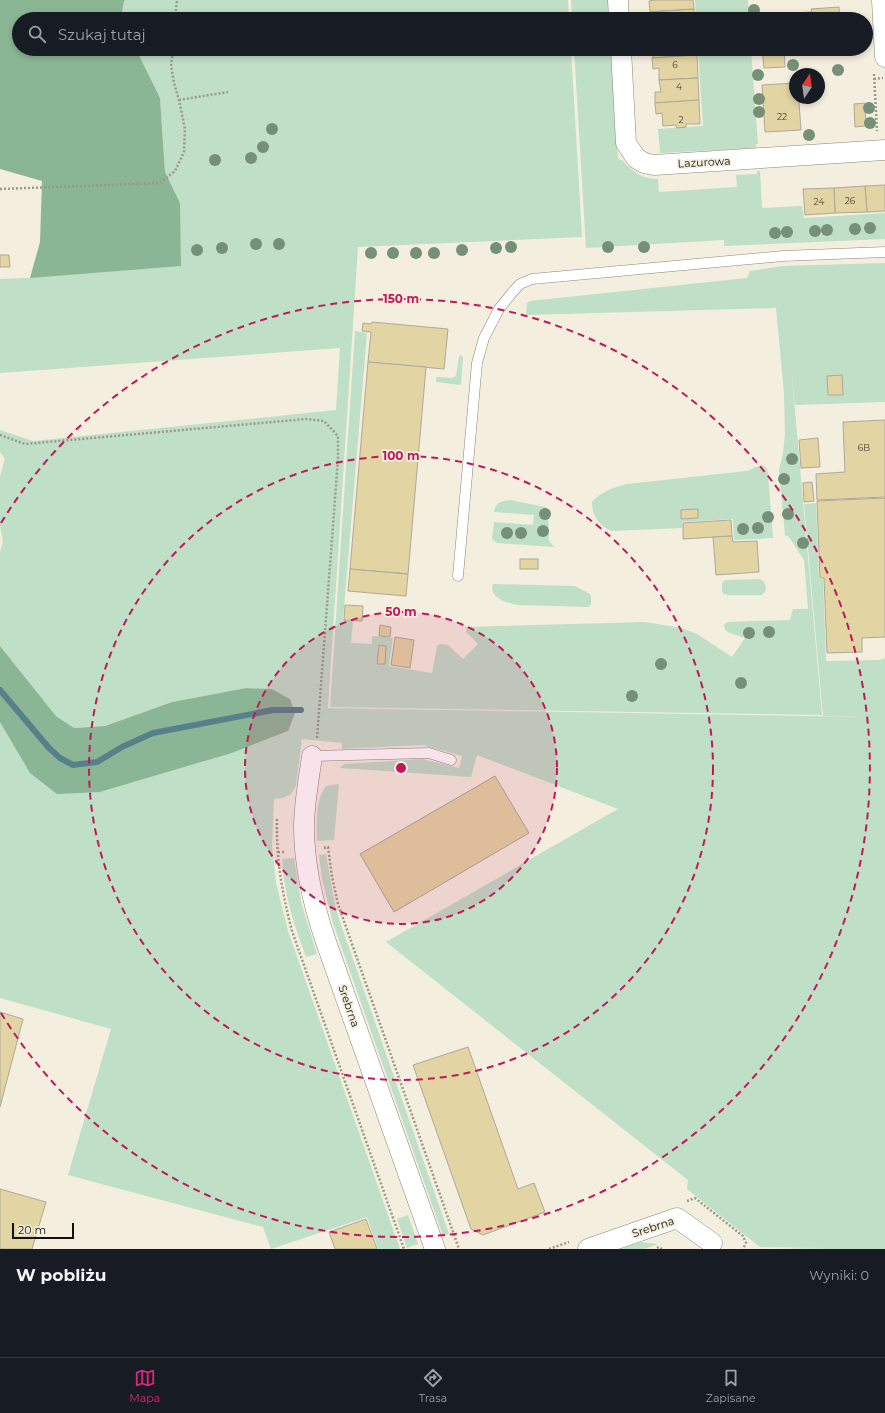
<!DOCTYPE html>
<html lang="pl">
<head>
<meta charset="utf-8">
<style>
	:root { --surface:#171b24; --page:#242831; --text:#f1f3f6; --muted:#9ea1a6; --line:#363941; --accent:#db2777 }
	body { margin:0; font-family:Montserrat,sans-serif; background:var(--page); color:var(--text) }
	.compass { position:absolute; left:789px; top:68px; width:36px; height:36px; border-radius:50%; background:var(--surface); box-shadow:0 2px 6px #0003; rotate:13deg }
	.scale { position:absolute; left:12px; bottom:10px; width:62px; box-sizing:border-box; padding-left:4px; border:2px solid #12110b; border-top:0; font-size:11px; line-height:14px; white-space:nowrap; color:#12110b; -webkit-text-stroke:3px #f3eede; paint-order:stroke }
	.list { margin:0; padding:0; list-style:none }
	h2 { display:flex; justify-content:space-between; align-items:center; height:52px; margin:0; padding:0 16px; font-size:17px }
	h2 small { font-size:13px; font-weight:400; color:var(--muted) }
	.icon { flex:none; width:22px; height:22px; fill:none; stroke:currentColor; stroke-width:2; stroke-linecap:round; stroke-linejoin:round }
	.map { position:relative; flex:none; width:885px; height:1249px; overflow:hidden }
	.search { position:absolute; background:var(--surface); box-shadow:0 2px 6px #0003; left:12px; right:12px; top:12px; height:44px; display:flex; align-items:center; gap:10px; box-sizing:border-box; padding:0 14px; border-radius:22px; color:var(--muted); font-size:15px }
	.sheet { height:108px; background:var(--surface) }
	nav { display:flex; justify-content:space-around; align-items:center; box-sizing:border-box; height:56px; border-top:1px solid var(--line); background:var(--surface); font-size:11px; color:var(--muted) }
	nav a { display:grid; justify-items:center; gap:2px }
	nav .on { color:var(--accent) }
	.map>svg:first-child { display:block }
	.green { fill:#bfdfc6 }
	.forest { fill:#8bb696 }
	.lines { fill:none; stroke-linecap:round; stroke-linejoin:round }
	.stream { stroke:#57818a; stroke-width:6 }
	.building { fill:#e2d4a3; stroke:#ada99a }
	.service-casing { stroke:#8b8778; stroke-width:11 }
	.minor-casing { stroke:#8b8778; stroke-width:21 }
	.path { stroke:#9b988c; stroke-width:2.5; stroke-dasharray:2 2; stroke-linecap:butt }
	.service { stroke:#fff; stroke-width:10 }
	.minor { stroke:#fff; stroke-width:20 }
	.tree { fill:#769078 }
	.ring { fill:none; stroke:#c2185b; stroke-width:2; stroke-dasharray:7 5 }
	.labels { text-anchor:middle; dominant-baseline:central; stroke-width:3.5; stroke-linejoin:round; paint-order:stroke }
	.number-label { font-size:9px; fill:#464231 }
	.street-label { font-size:11px; fill:#12110b; stroke:#f3eede }
	.centre { fill:#c2185b; stroke:#f3eede; stroke-width:2 }
	.ring-label { font-size:12px; text-anchor:middle; font-weight:bold; fill:#c2185b; stroke:#f3eede; stroke-width:3.5; stroke-linejoin:round; paint-order:stroke }
</style>
</head>
<body>
<div class="map">
<svg width="885" height="1249" viewBox="0 0 885 1249">
	<rect width="100%" height="100%" fill="#f3eede"/>
	<g class="green">
		<path d="M126,0H568L569,19H123L122,12L124,1Z"/>
		<path d="M571,0H609L610,19H572Z"/>
		<path d="M695,0H748L749,19H696Z"/>
		<path d="M136,49H571L582,237L358,247L328,708L864,717L823,716L804,504L816,503L819,579H823L826,661L880,660L885,658V1249H769L825,1248L760,1247L687,1189L688,1180L386,942L618,809L477,755L471,777L340,768L344,764L422,759L459,768L462,756L423,745L342,749V743L302,739L296,786L291,794L283,798L274,799L272,846L276,883L288,931L400,1249H378L367,1217L271,1249L263,1227L68,1175L111,1029L0,998V722L3,725L100,792L232,753L288,731L290,699L272,689L246,688L172,702L105,726L74,728L56,716L0,646V552L3,541L0,527V476L5,459L0,452V430L33,441L336,410L340,348L0,373V279L30,278L180,203L165,172L160,98Z"/>
		<path d="M574,49H612L618,159C624,160 624,163 628,166C637,175 646,179 658,179L659,192L737,187L736,175L757,174V171H760L762,208L802,206L804,218L885,213V239L724,246V240L586,248Z"/>
		<path d="M698,49H751L758,144H756V148L660,153L658,129L703,126Z"/>
		<path d="M885,263V402L795,405L791,366L822,715L330,707L355,331L367,333L343,620L353,621L351,643L372,644V636L393,638L389,666L432,673L437,646L440,644L448,645L463,659L478,644L466,632V629L468,627L645,622L681,628L697,634L732,657L745,638C737,634 725,635 724,625L727,622L790,620L793,609H808L804,560L789,537L785,535L779,470L783,453L785,434L784,393L776,308L526,315L527,303L530,301L747,278L750,271L783,266Z"/>
		<path d="M460,355L463,357L461,383L460,385L436,382V378L438,377L453,378L456,375L459,357Z"/>
		<path d="M761,465L766,467L768,473L773,538L734,540L733,519L682,522V528L612,531C599,526 592,516 592,502C600,492 614,487 627,484L747,471Z"/>
		<path d="M510,500L545,507L548,509L549,541L554,547L497,543L492,539L494,522L533,525L534,515L494,512C495,503 501,501 510,500Z"/>
		<path d="M760,579C765,582 767,586 765,592L762,595H728L724,594L722,591V583L726,580Z"/>
		<path d="M493,584L575,586L590,594L591,598V604L589,607L517,605C507,603 488,597 493,584Z"/>
		<path d="M339,784L334,840L317,841C317,823 315,800 326,786Z"/>
		<path d="M326,854L335,905L340,922L449,1234L443,1236L333,923L322,879L319,855Z"/>
		<path d="M294,858L301,902L317,954L306,957C294,925 284,894 282,859Z"/>
		<path d="M408,1215L418,1244L407,1248L397,1219Z"/>
		<path d="M641,1242L658,1244L644,1249H621Z"/>
	</g>
	<g class="forest">
		<path d="M0,0H126L124,1L122,12L123,19H19V49H136L160,98L165,172L180,203L181,266L30,278L40,242L42,181L0,169Z"/>
		<path d="M0,646L56,716L74,728L105,726L172,702L246,688L272,689L290,699L295,713L288,731L232,753L100,792L57,794L30,773L0,722Z"/>
	</g>
	<g class="lines">
		<path class="stream" d="M0,690L49,748L60,758L73,765L97,762L122,747L153,733L273,710H301"/>
	</g>
	<g class="building">
		<path d="M655,0H693L694,9L650,12L649,1Z"/>
		<path d="M839,7L840,19H760V15L812,12L811,9Z"/>
		<path d="M694,9V19H651L649,13L650,12Z"/>
		<path d="M652,49H696L697,55L652,58L653,57Z"/>
		<path d="M762,49H784L785,67L764,68Z"/>
		<path d="M821,49H849V52L822,54Z"/>
		<path d="M697,55L698,78L659,80V68L653,69L652,58Z"/>
		<path d="M698,78L699,100L655,103V92H661L659,80Z"/>
		<path d="M795,83V98H803V101L799,102L801,130L765,132L762,85Z"/>
		<path d="M699,100L700,124H686V127L677,128L676,125L663,126L662,113L656,114L655,103Z"/>
		<path d="M865,103L866,126L855,127L854,104Z"/>
		<path d="M885,185V211L867,212L865,186Z"/>
		<path d="M865,186L867,212L835,213L834,188Z"/>
		<path d="M834,188L835,213L805,215L803,189Z"/>
		<path d="M0,255H9L10,267H0Z"/>
		<path d="M372,322L448,329L444,369L368,362L371,332L362,331L363,323L371,324Z"/>
		<path d="M368,362L426,367L408,574L350,569Z"/>
		<path d="M842,375L843,395H828L827,376Z"/>
		<path d="M885,420V497L817,500L816,474L845,472L843,422Z"/>
		<path d="M818,438L820,467L801,468L799,440Z"/>
		<path d="M812,482L814,501L804,502L803,483Z"/>
		<path d="M885,498V637L862,638V652L827,653L824,578H820L817,501Z"/>
		<path d="M698,509V518L681,519V510Z"/>
		<path d="M731,520L732,536L683,539V523Z"/>
		<path d="M732,536L733,542L757,541L759,572L716,575L713,537Z"/>
		<rect x="520" y="559" width="18" height="10"/>
		<path d="M350,569L408,574L406,596L348,591Z"/>
		<path d="M345,605L363,606L362,621L344,620Z"/>
		<path d="M380,625L391,627L390,637L379,636Z"/>
		<path d="M395,637L414,640L410,668L391,665Z"/>
		<path d="M379,645L386,646L385,664H377Z"/>
		<path d="M495,776L529,833L394,912L360,854Z"/>
		<path d="M0,1012L23,1019L0,1107Z"/>
		<path d="M468,1047L518,1189L534,1183L545,1212L483,1235L471,1229L413,1065Z"/>
		<path d="M0,1189L46,1202L32,1249H0Z"/>
		<path d="M366,1219L377,1249H335L329,1232Z"/>
	</g>
	<g class="lines">
		<defs>
			<g id="service">
				<path d="M458,576L477,363L484,338L499,309L511,294L520,284L532,279L783,256L885,252"/>
				<path d="M312,756L429,753L451,760"/>
			</g>
			<g id="minor">
				<path d="M618,0L619,19"/>
				<path d="M882,0L885,57"/>
				<path d="M621,49L626,143L636,158L644,163L654,165L885,150"/>
				<path d="M312,756C309,779 304,803 304,827C304,866 313,904 326,942L435,1249"/>
				<path d="M588,1249L677,1218L712,1243"/>
			</g>
		</defs>
		<use href="#service" class="service-casing"/>
		<use href="#minor" class="minor-casing"/>
		<g class="path">
			<path d="M175,19L177,0"/>
			<path d="M874,74L877,131"/>
			<path d="M874,79L883,78"/>
			<path d="M179,100L228,92"/>
			<path d="M0,189L160,183L175,171L184,152L185,129L179,100L174,83L171,66L173,49"/>
			<path d="M0,435L25,444L306,419L324,421L338,436V459L317,738"/>
			<path d="M277,819C276,858 282,893 292,931L404,1249"/>
			<path d="M324,848L328,847L332,877L338,904L459,1249"/>
			<path d="M278,852H285"/>
			<path d="M687,1201L695,1198L743,1236L746,1243L743,1249"/>
			<path d="M657,1248L659,1247L662,1249"/>
			<path d="M549,1249L569,1242"/>
		</g>
		<use href="#service" class="service"/>
		<use href="#minor" class="minor"/>
	</g>
	<g class="tree">
		<circle cx="754" cy="10" r="6"/>
		<circle cx="793" cy="65" r="6"/>
		<circle cx="838" cy="70" r="6"/>
		<circle cx="758" cy="75" r="6"/>
		<circle cx="759" cy="99" r="6"/>
		<circle cx="869" cy="108" r="6"/>
		<circle cx="759" cy="112" r="6"/>
		<circle cx="870" cy="123" r="6"/>
		<circle cx="272" cy="129" r="6"/>
		<circle cx="809" cy="135" r="6"/>
		<circle cx="263" cy="147" r="6"/>
		<circle cx="251" cy="158" r="6"/>
		<circle cx="215" cy="160" r="6"/>
		<circle cx="870" cy="228" r="6"/>
		<circle cx="855" cy="229" r="6"/>
		<circle cx="827" cy="230" r="6"/>
		<circle cx="815" cy="231" r="6"/>
		<circle cx="787" cy="232" r="6"/>
		<circle cx="775" cy="233" r="6"/>
		<circle cx="256" cy="244" r="6"/>
		<circle cx="279" cy="244" r="6"/>
		<circle cx="511" cy="247" r="6"/>
		<circle cx="608" cy="247" r="6"/>
		<circle cx="644" cy="247" r="6"/>
		<circle cx="222" cy="248" r="6"/>
		<circle cx="496" cy="248" r="6"/>
		<circle cx="197" cy="250" r="6"/>
		<circle cx="462" cy="250" r="6"/>
		<circle cx="371" cy="253" r="6"/>
		<circle cx="393" cy="253" r="6"/>
		<circle cx="416" cy="253" r="6"/>
		<circle cx="434" cy="253" r="6"/>
		<circle cx="792" cy="459" r="6"/>
		<circle cx="784" cy="479" r="6"/>
		<circle cx="545" cy="514" r="6"/>
		<circle cx="788" cy="514" r="6"/>
		<circle cx="768" cy="517" r="6"/>
		<circle cx="758" cy="528" r="6"/>
		<circle cx="743" cy="529" r="6"/>
		<circle cx="543" cy="531" r="6"/>
		<circle cx="507" cy="533" r="6"/>
		<circle cx="521" cy="533" r="6"/>
		<circle cx="803" cy="543" r="6"/>
		<circle cx="769" cy="632" r="6"/>
		<circle cx="749" cy="633" r="6"/>
		<circle cx="661" cy="664" r="6"/>
		<circle cx="741" cy="683" r="6"/>
		<circle cx="632" cy="696" r="6"/>
	</g>
	<circle cx="401" cy="768" r="156" fill="#c2185b" fill-opacity=".12"/>
	<g class="ring">
		<circle cx="401" cy="768" r="156"/>
		<circle cx="401" cy="768" r="312"/>
		<path d="M1 523A469 469 0 1 1 1 1013"/>
	</g>
	<g class="labels">
		<g class="number-label">
			<text x="675" y="64">6</text>
			<text x="679" y="86">4</text>
			<text x="782" y="116">22</text>
			<text x="681" y="119">2</text>
			<text x="850" y="200">26</text>
			<text x="819" y="201">24</text>
			<text x="864" y="447">6B</text>
		</g>
		<g class="street-label">
			<text transform="translate(704 162) rotate(-3)">Lazurowa</text>
			<text transform="translate(349 1006) rotate(71)">Srebrna</text>
			<text transform="translate(653 1227) rotate(-18)">Srebrna</text>
		</g>
	</g>
	<circle cx="401" cy="768" r="6" class="centre"/>
	<g class="ring-label">
		<text x="401" y="303">150 m</text>
		<text x="401" y="460">100 m</text>
		<text x="401" y="616">50 m</text>
	</g>
</svg>
<svg class="compass" viewBox="-18 -18 36 36"><path d="M0-13l5 13h-10z" fill="#e53935"/><path d="M0 13l5-13h-10z" fill="#9ea1a6"/></svg>
<div class="scale">20 m</div>
<div class="search"><svg class="icon" aria-label="search" viewBox="0 0 24 24"><circle cx="10" cy="10" r="6"/><path d="M15 15l6 6"/></svg>Szukaj tutaj</div>
</div>
<section class="sheet">
<h2>W pobliżu<small>Wyniki: 0</small></h2>
<ul class="list">
</ul>
</section>
<nav>
<a class="on"><svg class="icon" aria-label="map" viewBox="0 0 24 24"><path d="M3 6l6-2 6 2 6-2v14l-6 2-6-2-6 2zM9 4v14M15 6v14"/></svg>Mapa</a>
<a><svg class="icon" aria-label="directions" viewBox="0 0 24 24"><path d="M12 3l9 9-9 9-9-9zM9 14v-3h6M13 9l2 2-2 2"/></svg>Trasa</a>
<a><svg class="icon" aria-label="saved" viewBox="0 0 24 24"><path d="M7 4h10v16l-5-4-5 4z"/></svg>Zapisane</a>
</nav>
</body>
</html>
